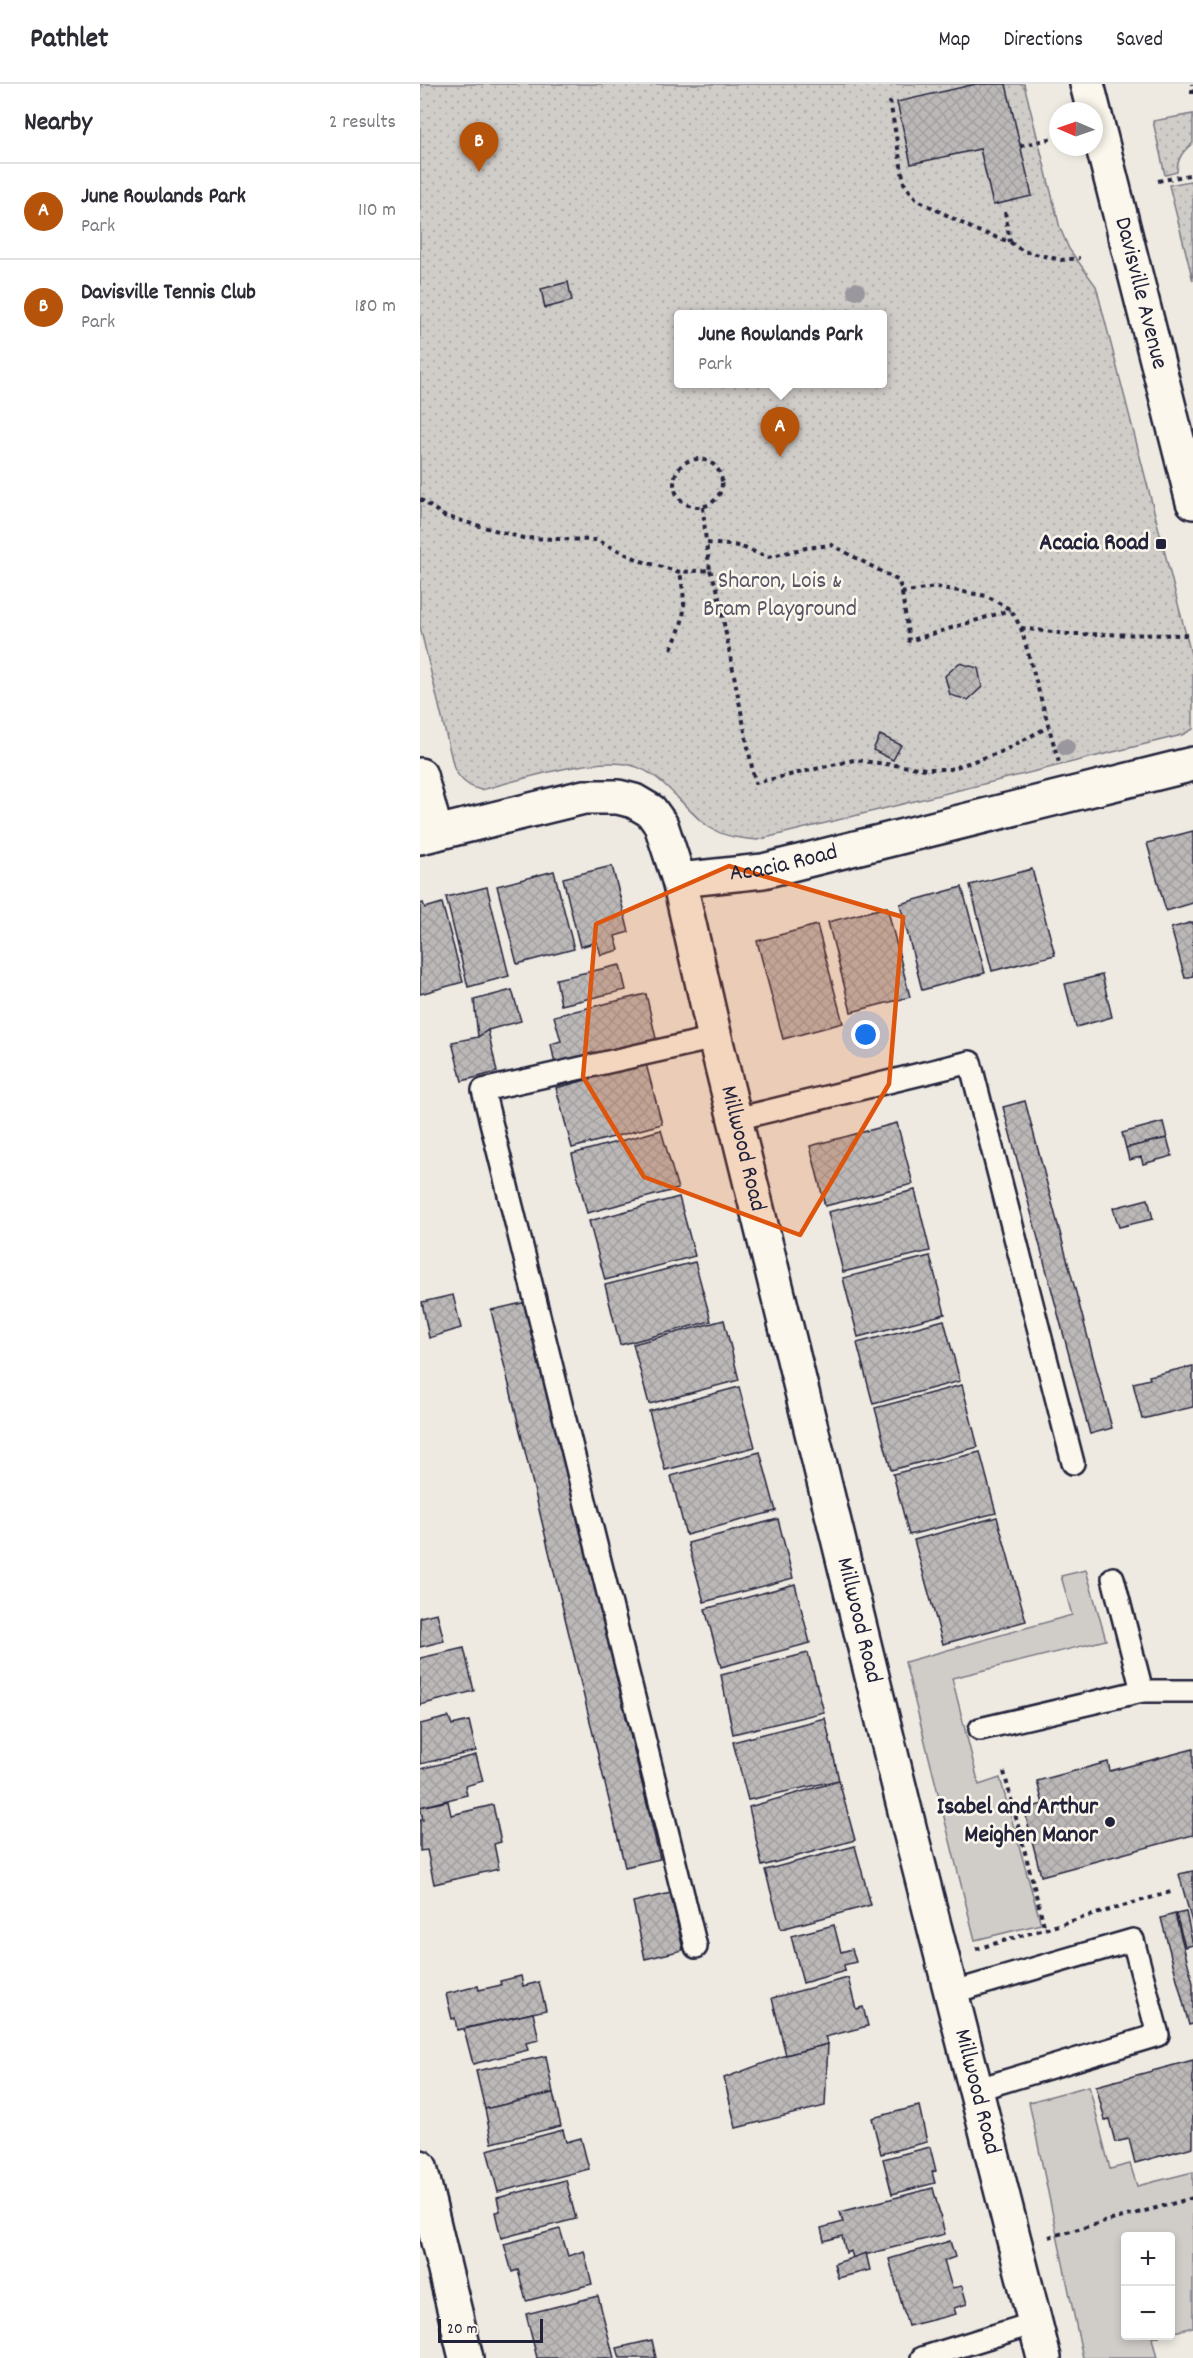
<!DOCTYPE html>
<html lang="en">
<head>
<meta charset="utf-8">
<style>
	:root { --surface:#fff; --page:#f7f7f7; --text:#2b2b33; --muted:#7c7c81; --line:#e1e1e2; --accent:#b45309 }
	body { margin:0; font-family:Dekko,sans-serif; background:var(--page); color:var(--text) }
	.controls { position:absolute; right:18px; bottom:18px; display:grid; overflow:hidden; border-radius:6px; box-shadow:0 3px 9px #0003 }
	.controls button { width:54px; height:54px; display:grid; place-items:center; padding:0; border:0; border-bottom:2px solid var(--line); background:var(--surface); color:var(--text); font:30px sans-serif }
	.compass { position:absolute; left:629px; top:18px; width:54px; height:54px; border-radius:50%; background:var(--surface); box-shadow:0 3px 9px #0003; rotate:272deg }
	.scale { position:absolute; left:18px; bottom:15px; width:105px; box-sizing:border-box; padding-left:6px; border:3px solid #22223b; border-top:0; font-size:16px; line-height:21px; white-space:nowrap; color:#22223b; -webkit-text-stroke:4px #fbf7ec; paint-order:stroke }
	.you { position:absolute; left:446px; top:951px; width:21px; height:21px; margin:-15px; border:4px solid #fff; border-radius:50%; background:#1a73e8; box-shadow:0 0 0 9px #1a73e833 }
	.badge { display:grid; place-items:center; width:39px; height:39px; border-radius:50%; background:var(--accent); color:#fff; font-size:20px; font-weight:700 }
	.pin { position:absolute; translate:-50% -50px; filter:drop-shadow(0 2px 3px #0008) }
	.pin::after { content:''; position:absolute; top:32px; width:21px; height:18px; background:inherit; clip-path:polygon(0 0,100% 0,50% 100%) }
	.popup { position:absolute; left:254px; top:226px; width:213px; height:78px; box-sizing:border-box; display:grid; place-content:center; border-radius:6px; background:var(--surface); filter:drop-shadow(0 2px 4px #0005); font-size:20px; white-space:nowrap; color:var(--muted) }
	.popup b { font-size:22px; color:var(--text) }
	.popup::after { content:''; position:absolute; left:50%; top:100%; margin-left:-12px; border:12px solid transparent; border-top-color:var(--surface) }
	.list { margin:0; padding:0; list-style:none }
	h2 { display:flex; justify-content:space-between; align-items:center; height:78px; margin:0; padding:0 24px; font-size:26px }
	h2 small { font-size:20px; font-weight:400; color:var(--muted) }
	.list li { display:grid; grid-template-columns:39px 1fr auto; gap:18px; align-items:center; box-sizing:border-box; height:96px; padding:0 24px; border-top:2px solid var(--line) }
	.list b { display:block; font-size:22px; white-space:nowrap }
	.list p { margin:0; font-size:20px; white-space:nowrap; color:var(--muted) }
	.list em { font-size:20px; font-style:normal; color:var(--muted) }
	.map { position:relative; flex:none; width:773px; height:2274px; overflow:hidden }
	header { display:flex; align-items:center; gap:36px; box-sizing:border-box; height:84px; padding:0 30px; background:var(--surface); border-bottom:2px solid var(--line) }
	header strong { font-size:28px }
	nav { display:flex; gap:33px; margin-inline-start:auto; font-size:21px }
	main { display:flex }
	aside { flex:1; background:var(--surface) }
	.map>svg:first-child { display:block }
	.grass { fill:#d0cdc9; stroke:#797882; stroke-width:1.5 }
	.park { fill:url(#park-dots); stroke:#797882; stroke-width:1.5; fill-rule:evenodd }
	.building { fill:url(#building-cross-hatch); stroke:#22223b; stroke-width:1.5 }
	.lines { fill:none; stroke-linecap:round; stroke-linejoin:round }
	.lane-casing { stroke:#22223b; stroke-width:26 }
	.street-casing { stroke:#22223b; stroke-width:38 }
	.secondary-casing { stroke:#22223b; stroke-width:38 }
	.path { stroke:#22223b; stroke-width:4; stroke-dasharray:4.5 4.5; stroke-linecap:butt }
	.lane { stroke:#fbf7ec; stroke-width:21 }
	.street { stroke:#fbf7ec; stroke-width:33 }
	.secondary { stroke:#fbf7ec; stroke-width:33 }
	.tree { fill:#9a989e }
	.marked { fill:#de560e; fill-opacity:0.2; stroke:#de560e; stroke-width:4.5; stroke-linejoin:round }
	.poi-dot { fill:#22223b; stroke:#fbf7ec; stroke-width:2 }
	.labels { text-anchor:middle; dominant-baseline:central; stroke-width:5; stroke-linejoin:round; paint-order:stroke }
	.street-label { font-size:24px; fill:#22223b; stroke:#fbf7ec }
	.poi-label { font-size:24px; font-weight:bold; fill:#22223b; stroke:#fbf7ec; text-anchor:end }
	.park-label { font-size:24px; fill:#565566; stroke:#fbf7ec }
</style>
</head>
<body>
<header>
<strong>Pathlet</strong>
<nav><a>Map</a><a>Directions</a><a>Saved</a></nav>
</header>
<main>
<aside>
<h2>Nearby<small>2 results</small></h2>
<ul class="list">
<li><span class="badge">A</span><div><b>June Rowlands Park</b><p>Park</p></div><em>110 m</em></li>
<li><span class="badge">B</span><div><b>Davisville Tennis Club</b><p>Park</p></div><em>180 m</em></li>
</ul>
</aside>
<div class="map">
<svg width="773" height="2274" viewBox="0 0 773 2274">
	<defs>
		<pattern id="park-dots" width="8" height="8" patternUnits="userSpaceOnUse" patternTransform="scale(1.5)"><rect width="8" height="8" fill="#d0cdc9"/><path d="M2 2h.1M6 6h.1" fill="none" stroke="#b2b0ae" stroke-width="1.8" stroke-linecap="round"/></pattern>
		<pattern id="building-cross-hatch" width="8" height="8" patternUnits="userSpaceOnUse" patternTransform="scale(1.5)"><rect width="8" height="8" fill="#bcb8b8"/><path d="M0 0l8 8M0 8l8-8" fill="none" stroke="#a19e9f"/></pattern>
	</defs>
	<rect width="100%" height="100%" fill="#eeeae2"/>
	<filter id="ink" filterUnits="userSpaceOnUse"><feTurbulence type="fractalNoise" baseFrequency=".0167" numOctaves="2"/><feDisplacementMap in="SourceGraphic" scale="12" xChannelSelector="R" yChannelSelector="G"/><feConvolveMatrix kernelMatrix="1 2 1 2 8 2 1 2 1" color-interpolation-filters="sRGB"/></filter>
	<g filter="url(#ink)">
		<g class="grass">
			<path d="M666,1486L686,1556L532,1594L559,1701L580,1694L621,1840L555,1856L485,1578L652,1531L641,1492Z"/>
			<path d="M669,2002L690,2085L710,2080L717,2102L773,2088V2243L751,2249L750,2152H706V2252H740L732,2254L737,2274H663L609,2018Z"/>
		</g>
		<g class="park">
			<path d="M0,0H604L640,144L649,165L676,202L773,578V645L762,651L337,756C319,754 304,753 289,743C261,724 245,689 210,681C173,672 100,696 61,706C48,703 40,696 34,684L0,543ZM258,230H462V300H258Z"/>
			<path d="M773,30V59C763,67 757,74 757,88L745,91L733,37Z"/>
			<path d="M770,97L773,98V197L749,101Z"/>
		</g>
		<g class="building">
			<path d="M556,0H586L612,112L573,121L560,65L491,80L477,18Z"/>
			<path d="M148,198L152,217L125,224L121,205Z"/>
			<path d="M539,579L558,584L562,603L548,616L530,611L525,592Z"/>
			<path d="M460,651L481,661L473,676L453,666Z"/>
			<path d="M773,747V819L746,827L727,759Z"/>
			<path d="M192,782L209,848L195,852L199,866L181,871L177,858L160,863L143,794Z"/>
			<path d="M612,785L635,871L572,887L550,801Z"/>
			<path d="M134,787L154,865L97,880L77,802Z"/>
			<path d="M67,803L89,892L48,903L26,813Z"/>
			<path d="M542,803L565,889L502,906L480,820Z"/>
			<path d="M3,819L5,824L22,819L43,898L0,910V820Z"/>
			<path d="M467,823L490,913L431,928L408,838Z"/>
			<path d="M773,838V892L765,894L751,844Z"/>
			<path d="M397,841L423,939L363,955L337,857Z"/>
			<path d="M200,881L206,906L141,921L136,895Z"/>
			<path d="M682,891L692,933L656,943L645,900Z"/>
			<path d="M92,906L101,937L68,946L58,953L54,916Z"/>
			<path d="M226,910L237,959L135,980L131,960L141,957L134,932Z"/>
			<path d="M68,946L77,988L42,997L32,958L58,953Z"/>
			<path d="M226,980L242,1040L152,1064L136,1004Z"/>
			<path d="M605,1017L692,1344L670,1350L583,1023Z"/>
			<path d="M743,1038L747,1054L706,1064L702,1049Z"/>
			<path d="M477,1039L493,1100L405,1122L390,1062Z"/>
			<path d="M241,1046L258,1105L167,1129L152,1070Z"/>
			<path d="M747,1054L752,1072L723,1080L721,1073L709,1076L706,1064Z"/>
			<path d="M495,1106L510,1167L423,1188L408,1128Z"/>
			<path d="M259,1113L275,1172L185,1196L169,1137Z"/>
			<path d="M728,1115L733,1135L699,1143L693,1124Z"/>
			<path d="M510,1172L525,1230L438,1253L423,1194Z"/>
			<path d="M275,1178L291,1237L200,1261L185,1201Z"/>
			<path d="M33,1211L41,1244L9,1254L2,1218Z"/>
			<path d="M107,1218L240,1775L205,1783L71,1226Z"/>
			<path d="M304,1236L319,1296L229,1320L213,1260Z"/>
			<path d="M524,1236L540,1297L453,1320L437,1259Z"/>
			<path d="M773,1282V1323L722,1335L713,1299L730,1295L729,1292Z"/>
			<path d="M542,1301L558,1363L471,1386L455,1324Z"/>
			<path d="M319,1303L335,1363L245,1386L229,1327Z"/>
			<path d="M340,1368L356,1427L266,1451L251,1392Z"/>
			<path d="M560,1368L576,1429L489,1451L473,1390Z"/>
			<path d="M577,1433L606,1537L523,1560L494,1456Z"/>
			<path d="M358,1435L373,1494L284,1518L268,1459Z"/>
			<path d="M375,1500L390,1559L301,1583L285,1525Z"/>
			<path d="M17,1529L24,1557L0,1563V1533Z"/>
			<path d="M44,1564L54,1607L0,1621V1574Z"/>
			<path d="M388,1569L404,1628L313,1650L301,1591Z"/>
			<path d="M29,1633L32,1641L49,1637L56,1667L0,1680V1640Z"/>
			<path d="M405,1634L419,1696L328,1716L313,1658Z"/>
			<path d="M773,1665V1751L621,1792L604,1725L623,1720L617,1697L688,1678L690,1687Z"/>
			<path d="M56,1671L63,1697L45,1702L47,1711L0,1723V1685Z"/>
			<path d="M419,1697L435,1756L342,1782L329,1723Z"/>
			<path d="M28,1717L31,1731L73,1721L81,1758L74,1760L79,1785L14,1800L7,1766L0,1767V1736H3L0,1723Z"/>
			<path d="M435,1762L451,1821L361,1845L345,1786Z"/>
			<path d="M773,1787V1842L759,1790Z"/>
			<path d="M251,1809L263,1866L225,1875L213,1818Z"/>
			<path d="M766,1828L773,1861L765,1863L756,1830Z"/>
			<path d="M755,1830L773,1899V1940L769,1941L741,1834Z"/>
			<path d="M414,1841L421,1868L432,1865L436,1878L424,1881L425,1887L383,1899L371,1852Z"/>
			<path d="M101,1892L103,1902L119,1898L126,1926L37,1946L35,1934L32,1935L26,1910L58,1902L59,1906L81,1901L80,1897Z"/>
			<path d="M428,1894L436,1925L443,1923L448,1942L405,1953L408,1960L366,1971L352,1914Z"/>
			<path d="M113,1929L119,1956L106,1959L108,1966L53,1980L44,1945Z"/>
			<path d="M408,1960L405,2022L316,2044L304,1994L366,1971Z"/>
			<path d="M126,1972L133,2009L65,2025L56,1987Z"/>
			<path d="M773,1976V2063L715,2079L709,2055L695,2058L689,2035L685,2036L676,2002Z"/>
			<path d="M133,2009L141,2042L72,2059L65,2025Z"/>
			<path d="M499,2022L507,2058L461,2070L452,2034Z"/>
			<path d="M143,2046L146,2058L161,2054L169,2085L78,2108L67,2066Z"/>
			<path d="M510,2063L516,2087L512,2088L515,2099L472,2110L463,2075Z"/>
			<path d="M146,2096L156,2135L81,2154L75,2128L80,2127L77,2114Z"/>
			<path d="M513,2104L525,2150L433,2174L431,2167L426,2169L422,2152L404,2157L401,2144L423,2138L420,2128Z"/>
			<path d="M140,2145L148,2172L164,2167L172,2200L106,2217L98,2186L92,2188L84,2160Z"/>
			<path d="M530,2157L535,2173L524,2177L532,2204L542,2202L547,2220L534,2224L536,2230L488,2242L469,2175Z"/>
			<path d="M446,2169L450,2186L418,2194L414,2180Z"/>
			<path d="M178,2212L194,2274H117L106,2230Z"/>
			<path d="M232,2256L236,2274H200L197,2264Z"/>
		</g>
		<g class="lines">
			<defs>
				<g id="lane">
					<path d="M316,1035L550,978L653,1379"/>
					<path d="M693,1494L722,1607"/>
					<path d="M560,1645L722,1607H773"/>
					<path d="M276,1863L63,1006L295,954"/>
					<path d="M530,1909L713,1856L738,1951L555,2006"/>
					<path d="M502,2274L615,2239"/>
				</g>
				<g id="street">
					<path d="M0,691L16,749"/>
					<path id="s1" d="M0,753L164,713H198L214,717L231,727L241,741L259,796L295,954L491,1751L624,2274"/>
					<path id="s2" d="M259,796L343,787L773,680"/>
					<path d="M0,2083L46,2274"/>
				</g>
				<g id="secondary">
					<path id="s3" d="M667,0L773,418"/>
				</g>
			</defs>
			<use href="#lane" class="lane-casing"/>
			<use href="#street" class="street-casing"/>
			<use href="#secondary" class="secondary-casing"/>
			<g class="path">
				<path d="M772,10V0"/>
				<path d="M470,17L484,99L496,115L555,146L590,158L603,167L641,176L660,174"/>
				<path d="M600,62L638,53"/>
				<path d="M738,97L769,91L773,92"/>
				<path d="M585,128L590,158"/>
				<circle cx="278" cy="399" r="24"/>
				<path d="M0,415L24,432L103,454L176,456L221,477L260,488L290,486L286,459L319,462L348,473L386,464L412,461L479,497L482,509L515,503L567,512L591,526L601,544L639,679"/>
				<path d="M283,423L286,459"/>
				<path d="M290,486L297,504L335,699L434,676L506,685H530L581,668L628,643"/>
				<path d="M482,509L489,557L590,526"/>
				<path d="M601,544L647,550L770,551"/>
				<path d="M251,565C267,531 266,524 260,488"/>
				<path d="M584,1688L625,1845"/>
				<path d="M556,1865L754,1807"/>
				<path d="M629,2153L773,2114"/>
			</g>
			<use href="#lane" class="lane"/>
			<use href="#street" class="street"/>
			<use href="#secondary" class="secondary"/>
		</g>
		<g class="tree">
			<circle cx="436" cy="207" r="9"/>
			<circle cx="646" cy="663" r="9"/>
		</g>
	</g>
	<path class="marked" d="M309,782L483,833L469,1000L380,1151L224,1093L163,993L176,840Z"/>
	<g class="poi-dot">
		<rect x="735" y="454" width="12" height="12" rx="3"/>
		<circle cx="690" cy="1738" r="6"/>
	</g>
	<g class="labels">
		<g class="street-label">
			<text stroke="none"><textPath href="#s3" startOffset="216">Davisville Avenue</textPath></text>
			<text stroke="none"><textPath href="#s2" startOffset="106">Acacia Road</textPath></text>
			<text stroke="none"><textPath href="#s1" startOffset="590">Millwood Road</textPath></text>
			<text stroke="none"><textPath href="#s1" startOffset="1076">Millwood Road</textPath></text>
			<text stroke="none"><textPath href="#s1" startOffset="1562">Millwood Road</textPath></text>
		</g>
		<g class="poi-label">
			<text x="729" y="460">Acacia Road</text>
			<text x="678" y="1724">Isabel and Arthur<tspan x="678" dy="28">Meighen Manor</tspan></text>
		</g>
		<g class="park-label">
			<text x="360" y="498">Sharon, Lois &amp;<tspan x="360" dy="28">Bram Playground</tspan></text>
		</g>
	</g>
</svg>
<div class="controls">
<button>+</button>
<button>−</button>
</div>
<svg class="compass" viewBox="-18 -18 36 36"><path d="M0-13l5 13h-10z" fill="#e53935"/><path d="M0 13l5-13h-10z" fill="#7c7c81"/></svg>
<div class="scale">20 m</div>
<div class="you"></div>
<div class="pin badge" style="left:360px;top:373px">A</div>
<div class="popup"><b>June Rowlands Park</b>Park</div>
<div class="pin badge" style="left:59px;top:88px">B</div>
</div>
</main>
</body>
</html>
